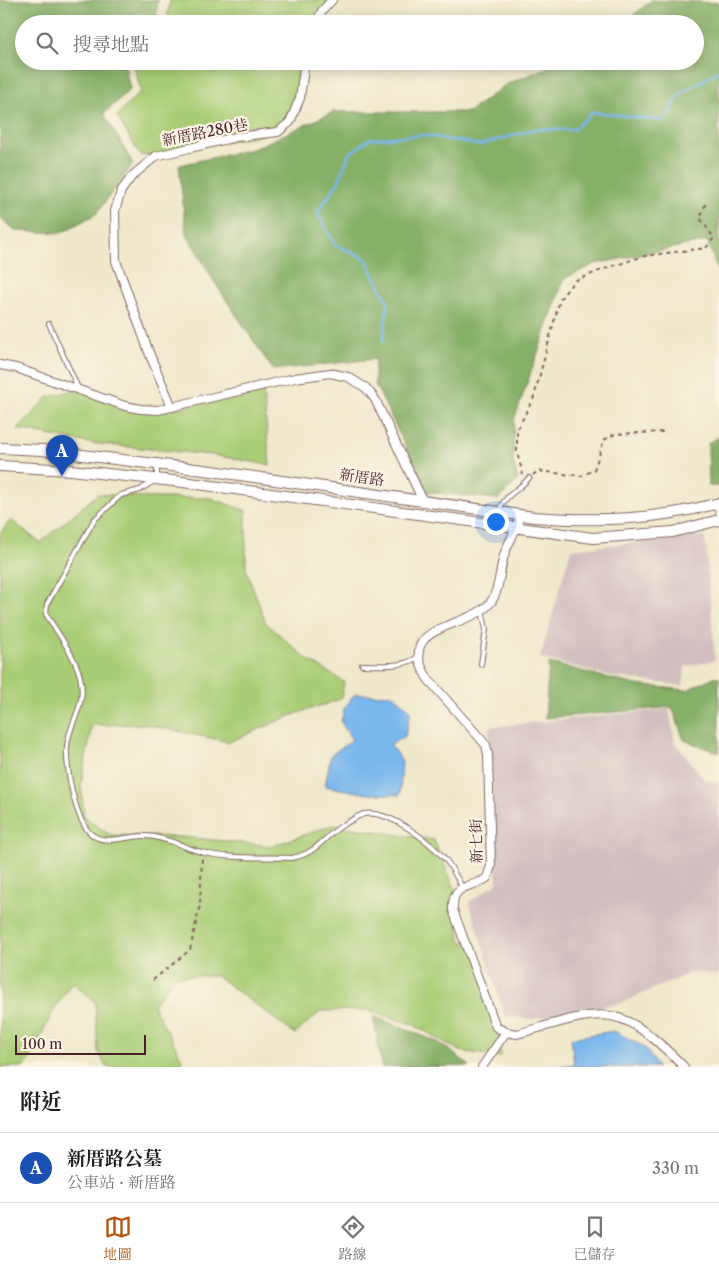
<!DOCTYPE html>
<html lang="zh-TW">
<head>
<meta charset="utf-8">
<style>
	:root { --surface:#fff; --page:#f2f2f2; --text:#202124; --muted:#757577; --line:#e0e0e0; --accent:#b45309 }
	body { margin:0; font-family:"Libre Caslon Text","Noto Serif TC",serif; background:var(--page); color:var(--text) }
	.scale { position:absolute; left:15px; bottom:12px; width:131px; box-sizing:border-box; padding-left:5px; border:2px solid #4a1f2b; border-top:0; font-size:14px; line-height:18px; white-space:nowrap; color:#4a1f2b; -webkit-text-stroke:4px #fcf5e5; paint-order:stroke }
	.you { position:absolute; left:495px; top:521px; width:18px; height:18px; margin:-12px; border:4px solid #fff; border-radius:50%; background:#1a73e8; box-shadow:0 0 0 8px #1a73e833 }
	.badge { display:grid; place-items:center; width:32px; height:32px; border-radius:50%; background:var(--accent); color:#fff; font-size:16px; font-weight:700 }
	.pin { position:absolute; translate:-50% -41px; filter:drop-shadow(0 1px 2px #0008) }
	.pin::after { content:''; position:absolute; top:26px; width:18px; height:15px; background:inherit; clip-path:polygon(0 0,100% 0,50% 100%) }
	.list { margin:0; padding:0; list-style:none }
	h2 { display:flex; justify-content:space-between; align-items:center; height:65px; margin:0; padding:0 20px; font-size:21px }
	h2 small { font-size:16px; font-weight:400; color:var(--muted) }
	.list li { display:grid; grid-template-columns:32px 1fr auto; gap:15px; align-items:center; box-sizing:border-box; height:70px; padding:0 20px; border-top:1px solid var(--line) }
	.list b { display:block; font-size:19px; white-space:nowrap }
	.list p { margin:0; font-size:16px; white-space:nowrap; color:var(--muted) }
	.list em { font-size:16px; font-style:normal; color:var(--muted) }
	.icon { flex:none; width:28px; height:28px; fill:none; stroke:currentColor; stroke-width:2; stroke-linecap:round; stroke-linejoin:round }
	.map { position:relative; flex:none; width:719px; height:1067px; overflow:hidden }
	.search { position:absolute; background:var(--surface); box-shadow:0 2px 12px #0003; left:15px; right:15px; top:15px; height:55px; display:flex; align-items:center; gap:12px; box-sizing:border-box; padding:0 18px; border-radius:28px; color:var(--muted); font-size:19px }
	.sheet { height:135px; background:var(--surface) }
	nav { display:flex; justify-content:space-around; align-items:center; box-sizing:border-box; height:70px; border-top:1px solid var(--line); background:var(--surface); font-size:14px; color:var(--muted) }
	nav a { display:grid; justify-items:center; gap:2px }
	nav .on { color:var(--accent) }
	.map>svg:first-child { display:block }
	.industrial { fill:#d2bfc0 }
	.green { fill:#a9cd76; stroke:#7a7650 }
	.forest { fill:#86b067; stroke:#686849 }
	.water { fill:#79b7ec; stroke:#626b8c }
	.lines { fill:none; stroke-linecap:round; stroke-linejoin:round }
	.stream { stroke:#79b7ec; stroke-width:2.5 }
	.service-casing { stroke:#846563; stroke-width:6 }
	.minor-casing { stroke:#846563; stroke-width:10 }
	.tertiary-casing { stroke:#846563; stroke-width:12 }
	.path { stroke:#846563; stroke-width:2; stroke-dasharray:4 4; stroke-linecap:butt }
	.service { stroke:#fff; stroke-width:4 }
	.minor { stroke:#fff; stroke-width:8 }
	.tertiary { stroke:#fff; stroke-width:10 }
	.labels { text-anchor:middle; dominant-baseline:central; stroke-width:4.5; stroke-linejoin:round; paint-order:stroke }
	.street-label { font-size:15px; fill:#4a1f2b; stroke:#fcf5e5 }
</style>
</head>
<body>
<div class="map">
<svg width="719" height="1067" viewBox="0 0 719 1067">
	<rect width="100%" height="100%" fill="#fcf5e5"/>
	<filter id="ink" filterUnits="userSpaceOnUse"><feTurbulence type="fractalNoise" baseFrequency=".02" numOctaves="2"/><feDisplacementMap in="SourceGraphic" scale="10" xChannelSelector="R" yChannelSelector="G"/><feConvolveMatrix kernelMatrix="1 2 1 2 8 2 1 2 1" color-interpolation-filters="sRGB"/></filter>
	<filter id="wash" filterUnits="userSpaceOnUse"><feTurbulence type="fractalNoise" baseFrequency=".0096" numOctaves="4" result="noise"/><feDisplacementMap in="SourceGraphic" scale="20" xChannelSelector="R" yChannelSelector="G"/><feGaussianBlur stdDeviation="1.12" result="paint"/><feColorMatrix in="noise" values="0 0 0 0 0 0 0 0 0 0 0 0 0 0 0 0 0 1.4 0 .05"/><feComposite in="paint" operator="in"/></filter>
	<g filter="url(#wash)">
		<rect width="100%" height="100%" fill="#efe8cb"/>
		<g class="industrial">
			<path d="M705,536L715,660L685,667L683,686L614,677L540,658L571,549Z"/>
			<path d="M669,709L675,743L705,780L719,783V975L692,972L621,1003L533,1019L505,1016L469,902L497,883L489,727Z"/>
		</g>
		<g class="green">
			<path d="M170,0H330L316,24H166Z"/>
			<path d="M133,61H302L300,98L290,122L262,135L153,156L140,155L117,116L141,91Z"/>
			<path d="M73,390L162,411L263,390L270,465L212,455L89,443L18,429L47,398Z"/>
			<path d="M98,494L156,498H211L246,511V569L266,623L307,659L344,682L341,699L295,714L229,742L144,724L92,725L81,785L84,817L110,835L185,837L272,846L333,825L434,840L457,894L460,940L475,948L486,990L495,1011L501,1057L460,1051L414,1025L368,1010L321,1011L295,1034L217,976H176L153,1005L182,1059L181,1067H106L98,1051L95,1002L72,982L55,1008L25,1067H0V533L11,520L40,543Z"/>
		</g>
		<g class="forest">
			<path d="M0,0H158L156,17L147,24H24V61H124L130,89L104,114L133,164L96,214L61,233L16,231L0,217Z"/>
			<path d="M652,0L719,3V273L707,241L595,264L564,279L514,420L513,461L518,480L498,499L428,492L375,384V359L273,370L213,280L186,233L179,165L253,149L333,112H469L505,85L563,61H695V24H622Z"/>
			<path d="M719,437V486H709L708,443Z"/>
			<path d="M549,663L636,685L687,690L714,677H719V753L684,740L672,707L545,718Z"/>
			<path d="M373,1016L440,1043L470,1066L382,1067Z"/>
		</g>
		<g class="water">
			<path d="M355,694L394,695L411,711L405,736L390,745L402,761L400,795L368,794L325,786L331,755L352,740L341,722L344,709Z"/>
			<path d="M614,1031L644,1047L658,1067H554L574,1064L571,1038Z"/>
		</g>
		<g class="lines">
			<path class="stream" d="M383,341L388,302L365,258L335,245L317,213L339,181L349,154L369,139L423,135L480,145L535,129L573,130L593,112L664,121L681,93L719,71"/>
		</g>
	</g>
	<g filter="url(#ink)">
		<g class="lines">
			<defs>
				<g id="service">
					<path d="M49,324L78,388"/>
					<path d="M157,465V479L140,490L121,495L94,520L47,604L46,614C62,641 89,671 80,704C76,719 68,731 67,747C66,767 75,825 94,836C108,845 131,835 146,836C166,837 183,847 201,852C223,859 268,857 292,858C318,853 323,837 343,825C349,822 357,816 364,814C389,809 431,843 446,860C452,868 457,878 462,887"/>
					<path d="M716,504L719,516"/>
					<path d="M499,510C506,494 518,491 529,478"/>
					<path d="M481,664L486,629L482,610"/>
					<path d="M362,665C381,665 404,668 419,656"/>
				</g>
				<g id="minor">
					<path d="M315,24L322,11L332,0"/>
					<path d="M0,365L16,368L125,406L141,409L158,410L295,378L330,373L348,377L366,388L375,399L423,501"/>
					<path d="M172,407L150,355L116,261L115,211L121,191L132,176L156,156L236,137L278,132L290,122L300,98L305,61"/>
					<path d="M520,515C517,528 511,538 506,550C499,566 501,588 491,602C470,630 392,622 428,679L479,737L486,745L488,755L491,866L487,878C470,890 452,881 453,910L496,1027L506,1032L517,1034C604,1010 616,998 684,1067"/>
					<path d="M482,1067L506,1032"/>
				</g>
				<g id="tertiary">
					<path d="M0,448L42,450L212,471L534,517C599,522 656,520 719,503"/>
					<path d="M0,466L70,470L183,482L593,538L673,532L719,520"/>
				</g>
			</defs>
			<use href="#service" class="service-casing"/>
			<use href="#minor" class="minor-casing"/>
			<use href="#tertiary" class="tertiary-casing"/>
			<g class="path">
				<path d="M523,475L517,452V430L534,397L560,299L574,281L607,268L644,256L706,248L714,238L700,218L706,203"/>
				<path d="M533,475L538,471L581,476L594,470L604,440L615,434L664,432"/>
				<path d="M153,980L190,950L200,905L202,858"/>
			</g>
			<use href="#service" class="service"/>
			<use href="#minor" class="minor"/>
			<use href="#tertiary" class="tertiary"/>
		</g>
	</g>
	<g class="labels">
		<g class="street-label">
			<text transform="translate(205 132) rotate(-11)">新厝路280巷</text>
			<text transform="translate(362 477) rotate(8)">新厝路</text>
			<text transform="translate(476 841) rotate(-91)">新七街</text>
		</g>
	</g>
</svg>
<div class="scale">100 m</div>
<div class="you"></div>
<div class="pin badge" style="left:62px;top:476px;background:#1a4fb4">A</div>
<div class="search"><svg class="icon" aria-label="search" viewBox="0 0 24 24"><circle cx="10" cy="10" r="6"/><path d="M15 15l6 6"/></svg>搜尋地點</div>
</div>
<section class="sheet">
<h2>附近<small></small></h2>
<ul class="list">
<li><span class="badge" style="background:#1a4fb4">A</span><div><b>新厝路公墓</b><p>公車站 · 新厝路</p></div><em>330 m</em></li>
</ul>
</section>
<nav>
<a class="on"><svg class="icon" aria-label="map" viewBox="0 0 24 24"><path d="M3 6l6-2 6 2 6-2v14l-6 2-6-2-6 2zM9 4v14M15 6v14"/></svg>地圖</a>
<a><svg class="icon" aria-label="directions" viewBox="0 0 24 24"><path d="M12 3l9 9-9 9-9-9zM9 14v-3h6M13 9l2 2-2 2"/></svg>路線</a>
<a><svg class="icon" aria-label="saved" viewBox="0 0 24 24"><path d="M7 4h10v16l-5-4-5 4z"/></svg>已儲存</a>
</nav>
</body>
</html>
